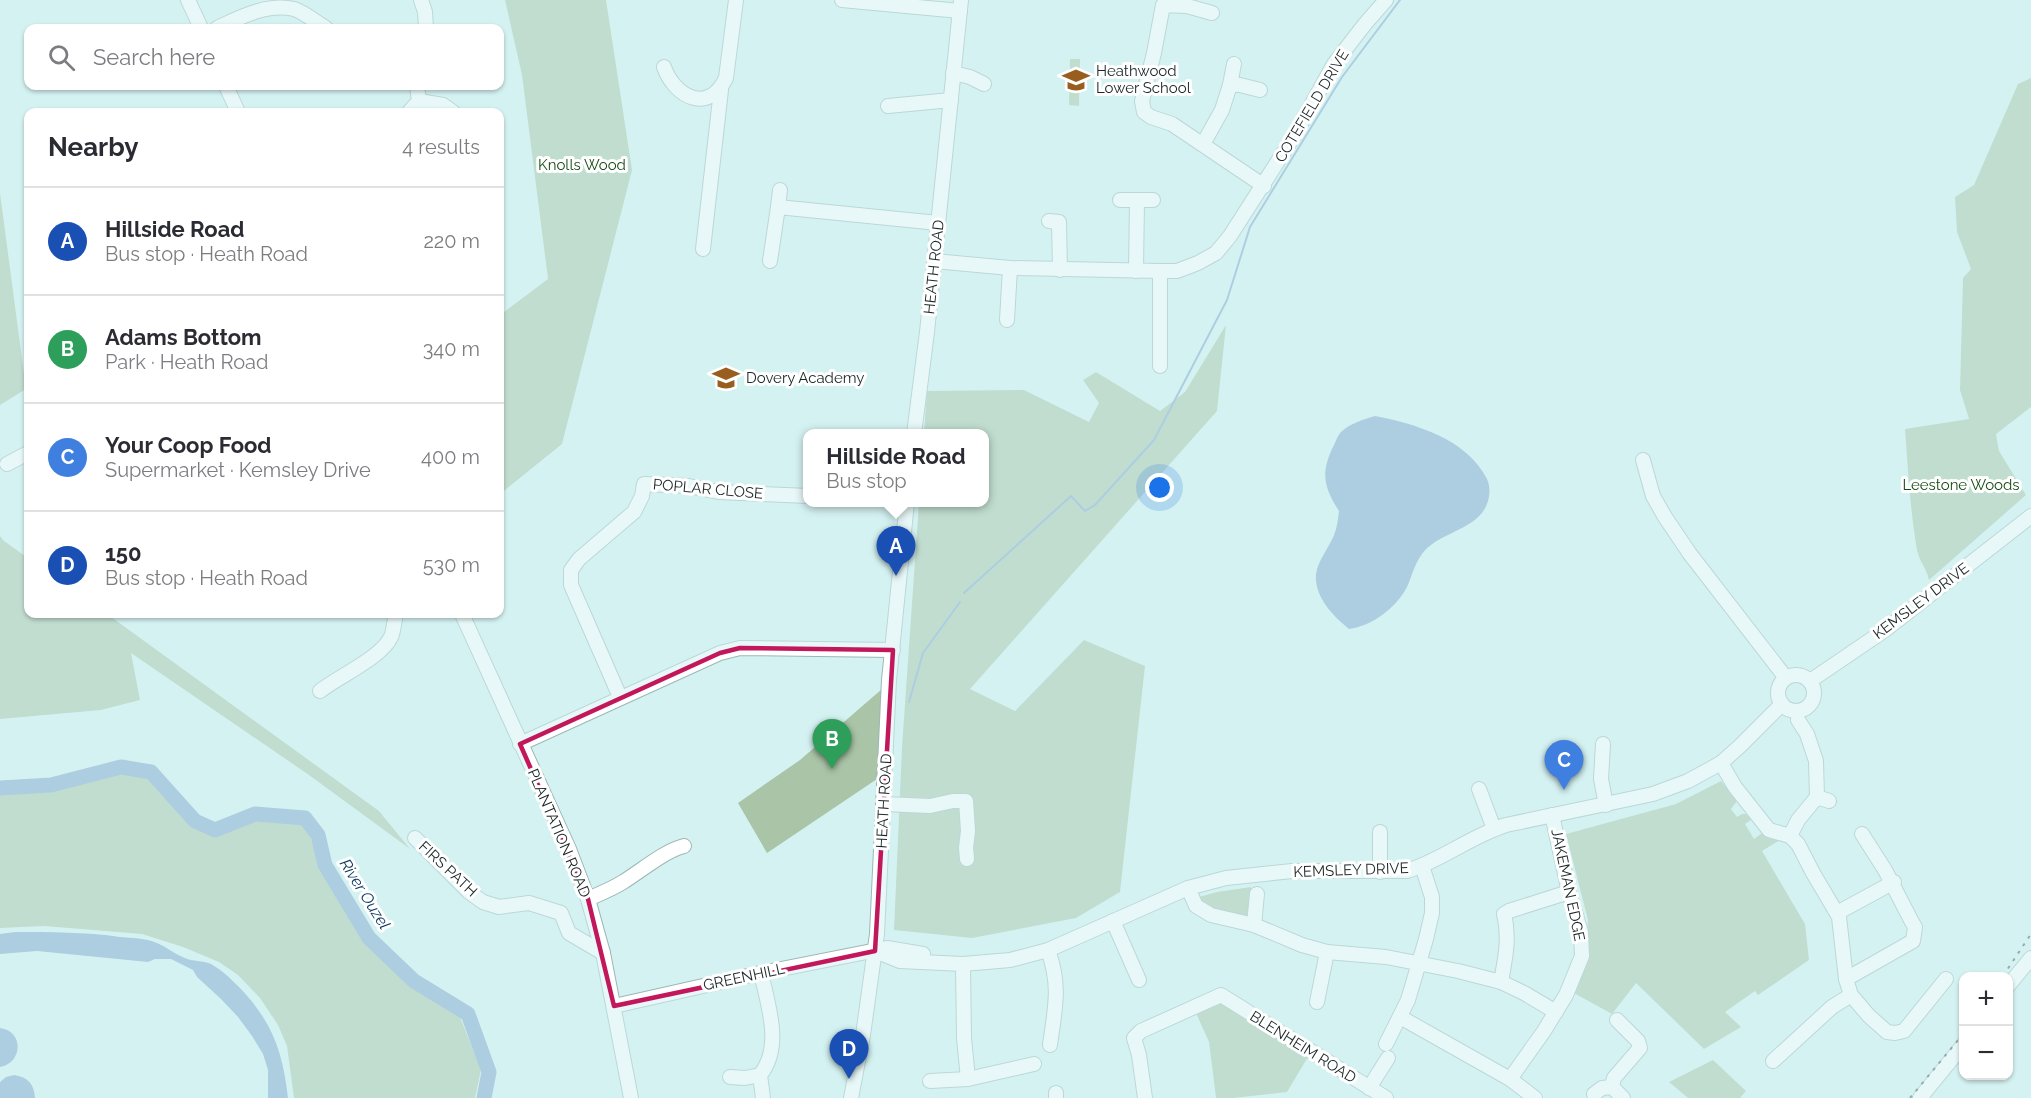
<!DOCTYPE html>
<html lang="en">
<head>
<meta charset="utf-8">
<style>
	:root { --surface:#fff; --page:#f7f7f7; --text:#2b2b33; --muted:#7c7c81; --line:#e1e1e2; --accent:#0f766e }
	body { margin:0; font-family:Raleway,sans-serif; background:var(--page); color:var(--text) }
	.controls { position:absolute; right:18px; bottom:18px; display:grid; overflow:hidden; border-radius:12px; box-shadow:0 2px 4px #0004 }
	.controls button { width:54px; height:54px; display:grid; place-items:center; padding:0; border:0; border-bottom:2px solid var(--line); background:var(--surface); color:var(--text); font:30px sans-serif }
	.you { position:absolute; left:1160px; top:488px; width:21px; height:21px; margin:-15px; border:4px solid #fff; border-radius:50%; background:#1a73e8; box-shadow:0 0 0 9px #1a73e833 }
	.badge { display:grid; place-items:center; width:39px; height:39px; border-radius:50%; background:var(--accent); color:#fff; font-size:20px; font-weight:700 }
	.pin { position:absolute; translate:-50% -50px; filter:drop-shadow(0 2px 3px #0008) }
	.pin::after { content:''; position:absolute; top:32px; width:21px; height:18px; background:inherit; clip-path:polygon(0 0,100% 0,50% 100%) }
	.popup { position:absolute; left:803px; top:429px; width:186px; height:78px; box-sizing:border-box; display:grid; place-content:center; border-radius:12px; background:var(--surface); filter:drop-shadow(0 2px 4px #0005); font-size:20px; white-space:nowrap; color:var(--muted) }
	.popup b { font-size:22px; color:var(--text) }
	.popup::after { content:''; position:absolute; left:50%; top:100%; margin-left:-12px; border:12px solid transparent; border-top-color:var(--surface) }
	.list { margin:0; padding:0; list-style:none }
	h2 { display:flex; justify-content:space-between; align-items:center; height:78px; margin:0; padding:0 24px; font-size:26px }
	h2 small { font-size:20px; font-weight:400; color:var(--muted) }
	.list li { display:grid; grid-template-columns:39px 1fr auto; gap:18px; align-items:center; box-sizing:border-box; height:108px; padding:0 24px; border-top:2px solid var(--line) }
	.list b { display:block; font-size:22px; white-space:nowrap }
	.list p { margin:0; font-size:20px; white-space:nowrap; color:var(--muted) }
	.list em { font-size:20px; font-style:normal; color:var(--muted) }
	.icon { flex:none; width:33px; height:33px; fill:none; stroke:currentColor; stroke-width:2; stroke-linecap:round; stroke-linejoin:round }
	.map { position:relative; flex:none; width:2031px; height:1098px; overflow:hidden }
	.search { position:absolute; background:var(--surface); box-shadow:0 2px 4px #0004; left:24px; top:24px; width:480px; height:66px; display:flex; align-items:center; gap:15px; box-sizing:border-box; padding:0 21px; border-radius:12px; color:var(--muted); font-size:22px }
	.panel { position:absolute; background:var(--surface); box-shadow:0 2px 4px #0004; left:24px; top:108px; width:480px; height:510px; border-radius:12px }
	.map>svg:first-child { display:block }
	.green { fill:#a9c4a6 }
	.water { fill:#7da3cb }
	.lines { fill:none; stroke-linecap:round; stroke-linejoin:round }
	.stream { stroke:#7da3cb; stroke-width:2 }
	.river { stroke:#7da3cb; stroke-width:15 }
	.minor-casing { stroke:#9cb7b7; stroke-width:16 }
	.minor { stroke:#fff; stroke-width:14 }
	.rail { stroke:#475656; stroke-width:2; stroke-dasharray:3 6; stroke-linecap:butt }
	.marked { fill:none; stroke:#c2185b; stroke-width:4.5; stroke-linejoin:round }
	.labels { text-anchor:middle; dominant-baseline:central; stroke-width:6; stroke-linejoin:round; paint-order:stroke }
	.poi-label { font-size:15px; fill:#1b2626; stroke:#fff; text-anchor:start }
	.street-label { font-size:15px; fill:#1b2626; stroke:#fff }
	.park-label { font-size:15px; fill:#174d16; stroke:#fff }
	.water-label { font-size:16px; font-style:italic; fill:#113b62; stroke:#fff }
</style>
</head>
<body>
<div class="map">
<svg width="2031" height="1098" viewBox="0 0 2031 1098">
	<rect width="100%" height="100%" fill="#d5f2f2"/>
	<g class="green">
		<path d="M505,0H606L632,170L562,444L500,494V315L548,279L522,75Z"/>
		<path d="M1070,59H1080L1079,106L1069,105Z"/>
		<path d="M2031,78V407L1996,434L1999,451L2026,495L1929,580C1927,569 1919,561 1917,550C1910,510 1908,469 1905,429L1969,419L1960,390L1963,278L1971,269L1957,232L1955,197L1974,185L2018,84Z"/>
		<path d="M0,193L26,389L0,405Z"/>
		<path d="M1226,325L1217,411L970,689L1015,711L1084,640L1145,666L1120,892L1076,918L972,938L894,930L902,747L919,503L984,502V434L924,433L927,391L1024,390L1089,422L1099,403L1083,380L1096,372L1160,411L1185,392Z"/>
		<path d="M0,536L4,541L28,558V614H107L379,811L410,849L309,775L131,653L140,700L101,710L0,719Z"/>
		<path d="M882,689L877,779L767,853L738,803L800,760Z"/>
		<path d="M121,771L148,774L194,823L215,833L256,817L305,822L327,882L366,941L410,983L460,1017L481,1070L475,1098H294L287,1046L278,1025L260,998L238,975L219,962L183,947L142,934L44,926L0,928V791L50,789Z"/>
		<path d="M1721,781L1737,801L1731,809L1737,817L1742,814H1746L1751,820L1745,824L1754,839L1762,833L1780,840L1762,851L1805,924L1809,960L1758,995L1755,991L1725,1012L1741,1027L1704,1049L1636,983L1612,1014L1572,992L1585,958L1588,920L1566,834L1676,804Z"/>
		<path d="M1251,887L1249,917C1231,914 1210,914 1199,897L1217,892Z"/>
		<path d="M1221,1002L1308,1057L1287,1092L1233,1098H1216L1209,1042L1196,1013Z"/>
		<path d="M1713,1060L1746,1091L1740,1098H1688L1669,1082Z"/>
	</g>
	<g class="water">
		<path d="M1375,416C1416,424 1467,439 1487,479C1492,490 1489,504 1482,513C1466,532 1437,534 1422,554C1414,565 1412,576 1407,587C1396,608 1372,626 1349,629C1333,616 1314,597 1316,574C1318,560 1329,548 1334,535C1337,528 1338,519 1339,511C1325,489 1320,475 1332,449C1335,444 1337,436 1341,432C1349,424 1364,419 1375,416Z"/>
		<path d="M15,932C50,932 86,932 120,937C132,938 145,938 157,943C167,947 174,954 185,958C193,962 202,960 211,964C222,970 231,979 239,987C272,1021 283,1052 288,1098H268V1070L263,1054L252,1036L238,1017L221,999L197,977L193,970L171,959H155L148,962L37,951L0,954V934Z"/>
		<path d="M0,1028C24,1031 23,1063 0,1067Z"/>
		<path d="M14,1075C28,1077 34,1084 35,1098H0V1082L6,1077Z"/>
	</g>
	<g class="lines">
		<g class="stream">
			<path d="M964,593L1071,496L1085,511L1095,505L1154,440L1227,300L1250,227L1342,77L1400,0"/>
			<path d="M909,702L923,653L960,602"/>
		</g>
		<path class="river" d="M0,788L51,785L121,767L151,772L195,821L215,830L255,814L305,818L318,835L325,865L369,938L414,981L468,1014L489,1072L484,1098"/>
		<defs>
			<g id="minor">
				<path d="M188,0L201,28"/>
				<path d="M421,0L425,12L426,28"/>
				<path d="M842,0L960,11"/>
				<path d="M1212,13L1187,6L1163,5L1154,53L1142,101L1144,112L1151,117L1172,124L1264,186"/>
				<path d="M217,28C241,17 267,3 294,9C304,12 317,23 326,28"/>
				<path d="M664,67C675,98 709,114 726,78L736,0"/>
				<path d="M953,73L970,77L984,84"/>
				<path d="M1230,85L1234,64"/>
				<path d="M226,86L238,112"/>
				<path d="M419,101L443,105L453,112"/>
				<path d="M888,106L951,100"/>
				<path d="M409,112L419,101L417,86"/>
				<path d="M1203,144L1222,110L1230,85H1240L1260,90"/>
				<path d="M1120,200H1137L1136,271"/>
				<path d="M1137,200H1153"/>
				<path d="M778,207L780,190"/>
				<path d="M1049,221L1059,222L1060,270"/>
				<path d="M703,249L721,90"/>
				<path d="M770,261L778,207L938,223"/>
				<path d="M934,261L1010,268L1160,271H1177L1198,263L1216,253L1230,236L1294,136L1334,64L1365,24L1386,0"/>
				<path d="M1007,320L1010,268"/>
				<path d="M1160,366V271"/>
				<path d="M914,434L927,332L961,0"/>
				<path d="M1643,460L1653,496L1665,517L1690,554L1786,678"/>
				<path d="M7,464L28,453"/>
				<path d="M462,614L569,849L588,899L603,953L631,1098"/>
				<circle cx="1796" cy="693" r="18"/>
				<path d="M1810,681L1885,630L2031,516"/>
				<path d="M320,691C339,676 381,658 391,637C394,630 394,621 396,614"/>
				<path d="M620,697L571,585V570L579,559L634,512L642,496L644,484L689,486L718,492L808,496"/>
				<path d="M1798,720L1807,734L1816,761L1817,797"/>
				<path d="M520,744L720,653L740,648L893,650"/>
				<path d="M1603,744L1601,779L1606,805"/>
				<path d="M1721,763L1735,787L1769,830L1790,836L1798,844L1813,873L1839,917L1846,979L1851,995L1869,1016L1887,1032L1895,1033L1904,1031L1946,979"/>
				<path d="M1479,789L1494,829"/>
				<path d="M884,804L930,806L953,801H966L968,831L966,848L967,859"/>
				<path d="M1790,836L1798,820L1817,797L1829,801"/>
				<path d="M415,838L469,892L483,902L499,907L529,903L561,913L569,933L603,953"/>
				<path d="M1380,872V832"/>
				<path d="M1188,888L1196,906L1211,915L1254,925L1302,945L1327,952L1386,957L1458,971L1501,982L1524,993L1556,1012"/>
				<path d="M588,899C599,894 612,889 623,882C641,871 664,851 684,846"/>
				<path d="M1837,913L1894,882"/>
				<path d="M1113,921L1139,980"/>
				<path d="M1254,925L1257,894"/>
				<path d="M1048,950C1061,986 1055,1008 1050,1045"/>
				<path d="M875,951L900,961L963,964L1010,960L1048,950L1188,888L1226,878L1292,871H1407C1442,860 1471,836 1506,825L1653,794L1688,781L1721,763L1740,746L1782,704"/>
				<path d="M963,964L964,1038L968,1079L1034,1064"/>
				<path d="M761,973C768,1005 783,1047 760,1075L763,1098"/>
				<path d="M1846,979L1913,941L1915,927L1912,922L1885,870L1862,834"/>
				<path d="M1501,982C1505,959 1510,938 1504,914L1509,911L1569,892"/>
				<path d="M2008,986L2031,958"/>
				<path d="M1317,1002L1327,952"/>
				<path d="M614,1006L761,973L887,948L923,954"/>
				<path d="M1400,1017L1510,1079L1535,1098"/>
				<path d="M1617,1020L1638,1041L1640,1048L1614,1078L1612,1087L1623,1098"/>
				<path d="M1386,1044L1408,1000L1426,939L1432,913V897L1422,866"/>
				<path d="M1773,1061L1832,1007L1851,995"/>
				<path d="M730,1077L745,1078L760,1075"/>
				<path d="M1510,1079L1544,1031L1566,995L1582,956L1581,932L1569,892L1552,815"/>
				<path d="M930,1081L968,1079"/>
				<path d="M1369,1088L1388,1058"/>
				<path d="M1056,1093V1098"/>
				<path d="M1594,1094L1602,1088L1612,1087"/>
				<path d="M851,1098L863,1035L877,934L889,680L907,502"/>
				<path d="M1145,1098L1139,1055L1134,1038L1141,1031L1221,995L1386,1098"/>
				<path d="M1920,1098L1964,1044"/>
			</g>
		</defs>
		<use href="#minor" class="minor-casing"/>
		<use href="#minor" class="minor"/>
		<g class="rail">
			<path d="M2003,976L2031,934"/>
			<path d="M1910,1098L1964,1033"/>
		</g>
	</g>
	<path d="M0 0H2031V1098H0ZM740,648L893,650L875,951L614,1006L588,899L520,744L720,653Z" fill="#d5f2f2" fill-opacity=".55" fill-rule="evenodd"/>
	<path class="marked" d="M740,648L893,650L875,951L614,1006L588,899L520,744L720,653Z"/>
	<defs>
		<symbol id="school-bare" viewBox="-9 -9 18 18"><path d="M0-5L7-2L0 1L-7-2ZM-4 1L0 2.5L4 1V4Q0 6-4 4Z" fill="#995d1e" stroke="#fff" stroke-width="2.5" paint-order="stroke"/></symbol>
	</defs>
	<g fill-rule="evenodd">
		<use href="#school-bare" x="1057" y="61" width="38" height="38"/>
		<use href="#school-bare" x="707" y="359" width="38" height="38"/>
	</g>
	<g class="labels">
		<g class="poi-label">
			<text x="1096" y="71">Heathwood<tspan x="1096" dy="17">Lower School</tspan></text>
			<text x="746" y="378">Dovery Academy</text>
		</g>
		<g class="street-label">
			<text transform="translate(1312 106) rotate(-59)">COTEFIELD DRIVE</text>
			<text transform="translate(934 267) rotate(-84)">HEATH ROAD</text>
			<text transform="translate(708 489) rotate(5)">POPLAR CLOSE</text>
			<text transform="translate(1921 601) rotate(-37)">KEMSLEY DRIVE</text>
			<text transform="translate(884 801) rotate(-87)">HEATH ROAD</text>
			<text transform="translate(559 833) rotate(67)">PLANTATION ROAD</text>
			<text transform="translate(448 869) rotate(43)">FIRS PATH</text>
			<text transform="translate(1351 870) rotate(-2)">KEMSLEY DRIVE</text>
			<text transform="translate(1568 885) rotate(78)">JAKEMAN EDGE</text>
			<text transform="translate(744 977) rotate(-12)">GREENHILL</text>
			<text transform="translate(1303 1047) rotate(32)">BLENHEIM ROAD</text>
		</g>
		<g class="park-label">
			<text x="582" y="165">Knolls Wood</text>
			<text x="1961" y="485">Leestone Woods</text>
		</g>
		<g class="water-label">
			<text transform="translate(365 894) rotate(58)">River Ouzel</text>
		</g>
	</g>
</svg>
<div class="controls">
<button>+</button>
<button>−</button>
</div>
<div class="you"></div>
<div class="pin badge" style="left:896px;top:576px;background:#1a4fb4">A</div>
<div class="popup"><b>Hillside Road</b>Bus stop</div>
<div class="pin badge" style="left:832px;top:769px;background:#2e9e5b">B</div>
<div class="pin badge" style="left:1564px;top:790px;background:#3f7fe0">C</div>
<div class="pin badge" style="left:849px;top:1079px;background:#1a4fb4">D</div>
<div class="search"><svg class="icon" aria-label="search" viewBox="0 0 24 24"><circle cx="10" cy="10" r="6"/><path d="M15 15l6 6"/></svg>Search here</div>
<section class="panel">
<h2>Nearby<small>4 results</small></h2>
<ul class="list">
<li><span class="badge" style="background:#1a4fb4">A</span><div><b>Hillside Road</b><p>Bus stop · Heath Road</p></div><em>220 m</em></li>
<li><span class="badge" style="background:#2e9e5b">B</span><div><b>Adams Bottom</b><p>Park · Heath Road</p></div><em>340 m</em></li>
<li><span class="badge" style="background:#3f7fe0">C</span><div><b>Your Coop Food</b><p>Supermarket · Kemsley Drive</p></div><em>400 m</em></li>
<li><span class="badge" style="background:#1a4fb4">D</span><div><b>150</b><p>Bus stop · Heath Road</p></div><em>530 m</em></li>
</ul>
</section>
</div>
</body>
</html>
